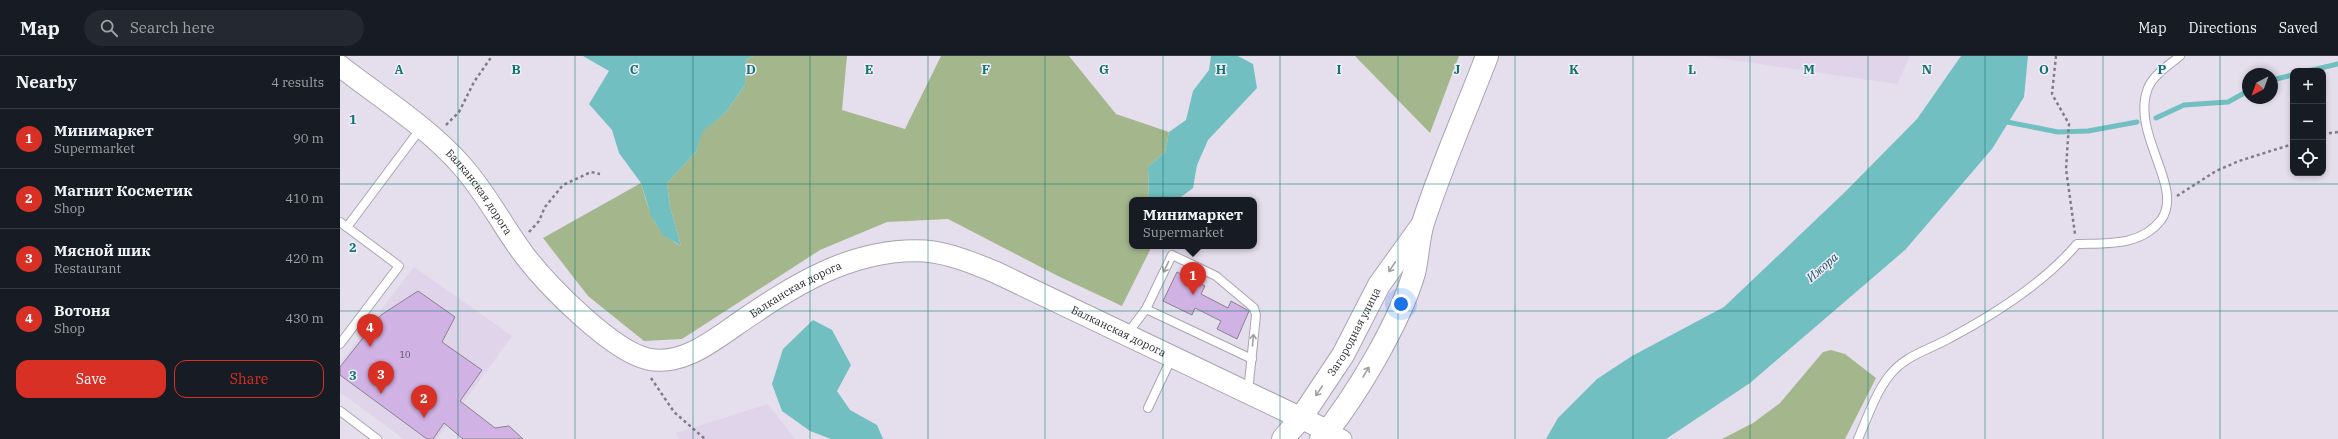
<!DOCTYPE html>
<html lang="en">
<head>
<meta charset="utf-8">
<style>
	:root { --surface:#171b24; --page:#242831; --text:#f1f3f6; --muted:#9ea1a6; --line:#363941; --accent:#d93025 }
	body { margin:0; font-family:"IBM Plex Serif",serif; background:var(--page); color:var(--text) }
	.controls { position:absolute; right:12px; top:12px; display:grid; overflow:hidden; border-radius:8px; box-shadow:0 2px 6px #0003 }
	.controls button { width:36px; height:36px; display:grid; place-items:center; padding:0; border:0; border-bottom:1px solid var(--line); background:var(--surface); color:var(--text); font:20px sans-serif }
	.compass { position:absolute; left:1902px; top:12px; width:36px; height:36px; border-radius:50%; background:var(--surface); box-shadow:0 2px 6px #0003; rotate:221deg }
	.you { position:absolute; left:1061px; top:248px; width:14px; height:14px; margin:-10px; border:3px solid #fff; border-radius:50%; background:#1a73e8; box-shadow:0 0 0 6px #1a73e833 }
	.badge { display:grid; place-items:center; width:26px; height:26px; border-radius:50%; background:var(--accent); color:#fff; font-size:13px; font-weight:700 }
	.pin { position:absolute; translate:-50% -33px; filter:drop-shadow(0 1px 2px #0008) }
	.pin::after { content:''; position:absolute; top:21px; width:14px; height:12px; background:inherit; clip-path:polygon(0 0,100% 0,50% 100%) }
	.popup { position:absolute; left:789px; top:141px; width:128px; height:52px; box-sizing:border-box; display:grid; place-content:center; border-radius:8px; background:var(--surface); filter:drop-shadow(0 1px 3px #0005); font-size:13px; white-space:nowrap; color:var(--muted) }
	.popup b { font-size:15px; color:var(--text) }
	.popup::after { content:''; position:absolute; left:50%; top:100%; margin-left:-8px; border:8px solid transparent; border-top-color:var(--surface) }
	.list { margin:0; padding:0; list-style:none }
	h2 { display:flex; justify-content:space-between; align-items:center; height:52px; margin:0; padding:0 16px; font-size:17px }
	h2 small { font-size:13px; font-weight:400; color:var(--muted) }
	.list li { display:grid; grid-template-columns:26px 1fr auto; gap:12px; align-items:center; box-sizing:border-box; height:60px; padding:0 16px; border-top:1px solid var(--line) }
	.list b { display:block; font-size:15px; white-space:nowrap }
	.list p { margin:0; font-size:13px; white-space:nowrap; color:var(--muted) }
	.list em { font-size:13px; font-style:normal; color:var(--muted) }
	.actions { display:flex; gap:8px; padding:12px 16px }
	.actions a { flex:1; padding:9px 0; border:1px solid var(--accent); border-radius:12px; text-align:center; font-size:14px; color:var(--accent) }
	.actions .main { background:var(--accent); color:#fff }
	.icon { flex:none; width:22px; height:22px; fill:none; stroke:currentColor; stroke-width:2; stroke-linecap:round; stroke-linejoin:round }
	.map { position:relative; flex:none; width:1998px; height:383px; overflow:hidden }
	header { display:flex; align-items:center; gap:24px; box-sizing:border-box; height:56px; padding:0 20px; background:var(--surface); border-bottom:1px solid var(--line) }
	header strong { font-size:19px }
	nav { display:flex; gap:22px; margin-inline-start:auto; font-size:14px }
	.search { width:280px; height:36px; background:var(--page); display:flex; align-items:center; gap:10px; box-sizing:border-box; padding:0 14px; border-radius:22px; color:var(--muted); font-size:15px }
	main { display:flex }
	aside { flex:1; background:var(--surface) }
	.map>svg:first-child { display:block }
	.built { fill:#dfd4ea }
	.green { fill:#a4b78c }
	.water { fill:#71bfc0 }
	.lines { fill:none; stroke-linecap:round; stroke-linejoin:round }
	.stream { stroke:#71bfc0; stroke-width:5 }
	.building { fill:#d0b2e4; stroke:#8a828f }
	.service-casing { stroke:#aaa4b2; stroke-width:10 }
	.minor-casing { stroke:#aaa4b2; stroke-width:19 }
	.tertiary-casing { stroke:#aaa4b2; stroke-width:23 }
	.secondary-casing { stroke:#aaa4b2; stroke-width:24 }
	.path { stroke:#807c85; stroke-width:2.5; stroke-dasharray:3 3; stroke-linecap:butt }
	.service { stroke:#fff; stroke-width:8 }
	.minor { stroke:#fff; stroke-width:17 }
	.tertiary { stroke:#fff; stroke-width:21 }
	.secondary { stroke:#fff; stroke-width:22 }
	.oneway { stroke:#a09fa1 }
	.grid { fill:none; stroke:#0f766e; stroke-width:1; stroke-opacity:0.55 }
	.labels { text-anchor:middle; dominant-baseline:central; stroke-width:3; stroke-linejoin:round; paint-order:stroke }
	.number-label { font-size:9px; fill:#544b5c }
	.street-label { font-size:11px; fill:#2b292e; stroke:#f3ecfb }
	.water-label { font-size:12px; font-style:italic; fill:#145859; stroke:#f3ecfb }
	.grid-label { font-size:13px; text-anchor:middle; font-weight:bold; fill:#0f766e; stroke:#f3ecfb; stroke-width:3; stroke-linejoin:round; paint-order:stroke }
</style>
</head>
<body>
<header>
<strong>Map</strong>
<div class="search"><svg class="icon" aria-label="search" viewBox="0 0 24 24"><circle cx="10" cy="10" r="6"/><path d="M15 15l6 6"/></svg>Search here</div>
<nav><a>Map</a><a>Directions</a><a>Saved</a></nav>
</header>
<main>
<aside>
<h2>Nearby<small>4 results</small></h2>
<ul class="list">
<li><span class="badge">1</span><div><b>Минимаркет</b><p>Supermarket</p></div><em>90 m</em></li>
<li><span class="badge">2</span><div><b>Магнит Косметик</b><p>Shop</p></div><em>410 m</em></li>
<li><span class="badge">3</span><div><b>Мясной шик</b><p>Restaurant</p></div><em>420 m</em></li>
<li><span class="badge">4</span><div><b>Вотоня</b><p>Shop</p></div><em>430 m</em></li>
</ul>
<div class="actions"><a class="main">Save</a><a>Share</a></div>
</aside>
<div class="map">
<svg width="1998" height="383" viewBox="0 0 1998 383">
	<rect width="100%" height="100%" fill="#e5deed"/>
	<g class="built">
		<path d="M1365,0H1570L1557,28Z"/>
		<path d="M74,211L172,280L97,383H64L0,336V307Z"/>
		<path d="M428,348L455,383H339L336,377Z"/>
	</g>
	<g class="green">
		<path d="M413,0H507L502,54L565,73L601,0H729L776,58L829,76L825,96L808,111L809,144H792V190H812L782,250L718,220L608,163L547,166L480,194L342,283L304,285L248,240L203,182L301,127C309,155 313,175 341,190L330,151L327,127L356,96L361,76L386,56L405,29L406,4Z"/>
		<path d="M1015,0H1119L1090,77Z"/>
		<path d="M1491,294L1505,298L1536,322L1505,383H1382L1413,367L1440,347L1483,296Z"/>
	</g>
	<g class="water">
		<path d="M243,0H413L406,4L405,29L386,56L362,76L356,96L327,127L330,151L341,190L323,179L311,160L301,127L279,97L272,74L249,48L269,15Z"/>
		<path d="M871,0H898L913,8L917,32L868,84L857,109L853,132L837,144H809L808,111L825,96L829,76L846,64L853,35L869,14Z"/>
		<path d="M1621,0H1688L1684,41L1652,93L1565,194L1410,327L1326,383H1206L1218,362L1257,323L1292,300L1384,251L1506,135L1577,63Z"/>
		<path d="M473,264L492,274L511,309L497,335L510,354L537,369L543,383H491L470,375L442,355L432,328L443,293Z"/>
	</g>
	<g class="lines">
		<g class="stream">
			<path d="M1968,15L1998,8"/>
			<path d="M1932,24L1953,19"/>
			<path d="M1816,62L1844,49L1888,46L1908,35"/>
			<path d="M1662,65L1718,76L1748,75L1797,66"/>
		</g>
	</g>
	<g class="building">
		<path d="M837,216L865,230L861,238L888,252L891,245L909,255L897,283L877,273L881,265L855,252L852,259L823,245Z"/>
		<path d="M78,235L115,261L102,286L142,314L120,345L155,372L169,370L183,383H123L104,367L93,383H87L0,319V311L41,259Z"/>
	</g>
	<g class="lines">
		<defs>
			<g id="service">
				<path d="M0,166L59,210L0,288"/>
				<path d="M7,171L81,72"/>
				<path d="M806,253L912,303"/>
				<path d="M787,278L806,253L832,199L876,220L914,252L916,259L908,336"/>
				<path d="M808,352L832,301"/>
				<path d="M0,355L37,383"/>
				<path d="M1518,383C1527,363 1535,338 1549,320C1565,299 1589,294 1610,282C1655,258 1705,226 1737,188C1768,187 1801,190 1821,164C1845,131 1790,78 1808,32C1814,18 1829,9 1840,0"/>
			</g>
			<path id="minor" d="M988,375L1003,383"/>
			<g id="tertiary">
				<path id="s1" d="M0,10C41,42 88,71 122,110C147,138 163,171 185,200C208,230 272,295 308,303C339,310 369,288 393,271C451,231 511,191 585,195C609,197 633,207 655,216L988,375"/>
			</g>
			<g id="secondary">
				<path id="s2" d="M943,383L961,362L1003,299L1039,229L1080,172"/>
				<path d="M981,383C1015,342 1059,268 1074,217C1078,201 1078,183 1083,167C1101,111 1126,55 1147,0"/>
			</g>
		</defs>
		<use href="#service" class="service-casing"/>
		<use href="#minor" class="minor-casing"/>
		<use href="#tertiary" class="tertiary-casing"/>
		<use href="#secondary" class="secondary-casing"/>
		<g class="path">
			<path d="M1716,0L1712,38L1729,68L1726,113L1735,178"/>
			<path d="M106,69L119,56L134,26L152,0"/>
			<path d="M1983,78L1998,76"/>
			<path d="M1837,140L1876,115L1899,105L1953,88"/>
			<path d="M189,176L199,165L205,151L223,129L251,116L260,118"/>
			<path d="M311,322L334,356L365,383"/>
		</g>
		<use href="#service" class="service"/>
		<use href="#minor" class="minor"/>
		<use href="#tertiary" class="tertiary"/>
		<use href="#secondary" class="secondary"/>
	</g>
	<defs><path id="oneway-shaft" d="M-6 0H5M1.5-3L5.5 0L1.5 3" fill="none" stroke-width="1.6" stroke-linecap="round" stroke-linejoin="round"/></defs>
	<g class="oneway">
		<use href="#oneway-shaft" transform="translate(826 211) rotate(115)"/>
		<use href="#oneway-shaft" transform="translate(1052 211) rotate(124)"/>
		<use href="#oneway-shaft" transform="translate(913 284) rotate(-85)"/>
		<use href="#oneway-shaft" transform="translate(1026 316) rotate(-59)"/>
		<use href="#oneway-shaft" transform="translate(979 335) rotate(124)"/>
	</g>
	<path class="grid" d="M118,0V383M235,0V383M353,0V383M470,0V383M588,0V383M705,0V383M823,0V383M940,0V383M1058,0V383M1175,0V383M1293,0V383M1410,0V383M1528,0V383M1645,0V383M1763,0V383M1880,0V383M0,128H1998M0,255H1998"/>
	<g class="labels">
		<g class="number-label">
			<text x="65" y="298">10</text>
		</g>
		<g class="street-label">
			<text stroke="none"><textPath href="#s1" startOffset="189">Балканская дорога</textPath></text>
			<text stroke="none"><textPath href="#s1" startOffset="597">Балканская дорога</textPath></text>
			<text stroke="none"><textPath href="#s1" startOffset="945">Балканская дорога</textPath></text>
			<text stroke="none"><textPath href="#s2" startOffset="129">Загородная улица</textPath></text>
		</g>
		<g class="water-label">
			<text transform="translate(1482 211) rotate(-41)">Ижора</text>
		</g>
	</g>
	<g class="grid-label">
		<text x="59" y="18">A</text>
		<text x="176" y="18">B</text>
		<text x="294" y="18">C</text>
		<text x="411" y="18">D</text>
		<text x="529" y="18">E</text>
		<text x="646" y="18">F</text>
		<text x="764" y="18">G</text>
		<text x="881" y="18">H</text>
		<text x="999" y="18">I</text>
		<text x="1117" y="18">J</text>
		<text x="1234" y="18">K</text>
		<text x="1352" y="18">L</text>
		<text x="1469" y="18">M</text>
		<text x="1587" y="18">N</text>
		<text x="1704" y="18">O</text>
		<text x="1822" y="18">P</text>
		<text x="13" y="68">1</text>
		<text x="13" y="196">2</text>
		<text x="13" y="324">3</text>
	</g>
</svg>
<div class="controls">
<button>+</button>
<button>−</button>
<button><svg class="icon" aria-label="locate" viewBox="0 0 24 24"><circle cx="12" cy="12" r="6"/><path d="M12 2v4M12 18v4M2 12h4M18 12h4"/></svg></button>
</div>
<svg class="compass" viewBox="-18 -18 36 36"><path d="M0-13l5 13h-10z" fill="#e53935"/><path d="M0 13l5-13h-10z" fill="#9ea1a6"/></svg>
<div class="you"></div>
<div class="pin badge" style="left:853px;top:239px">1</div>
<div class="popup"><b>Минимаркет</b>Supermarket</div>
<div class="pin badge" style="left:84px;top:362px">2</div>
<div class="pin badge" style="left:41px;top:338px">3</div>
<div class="pin badge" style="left:30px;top:291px">4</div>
</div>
</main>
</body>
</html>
